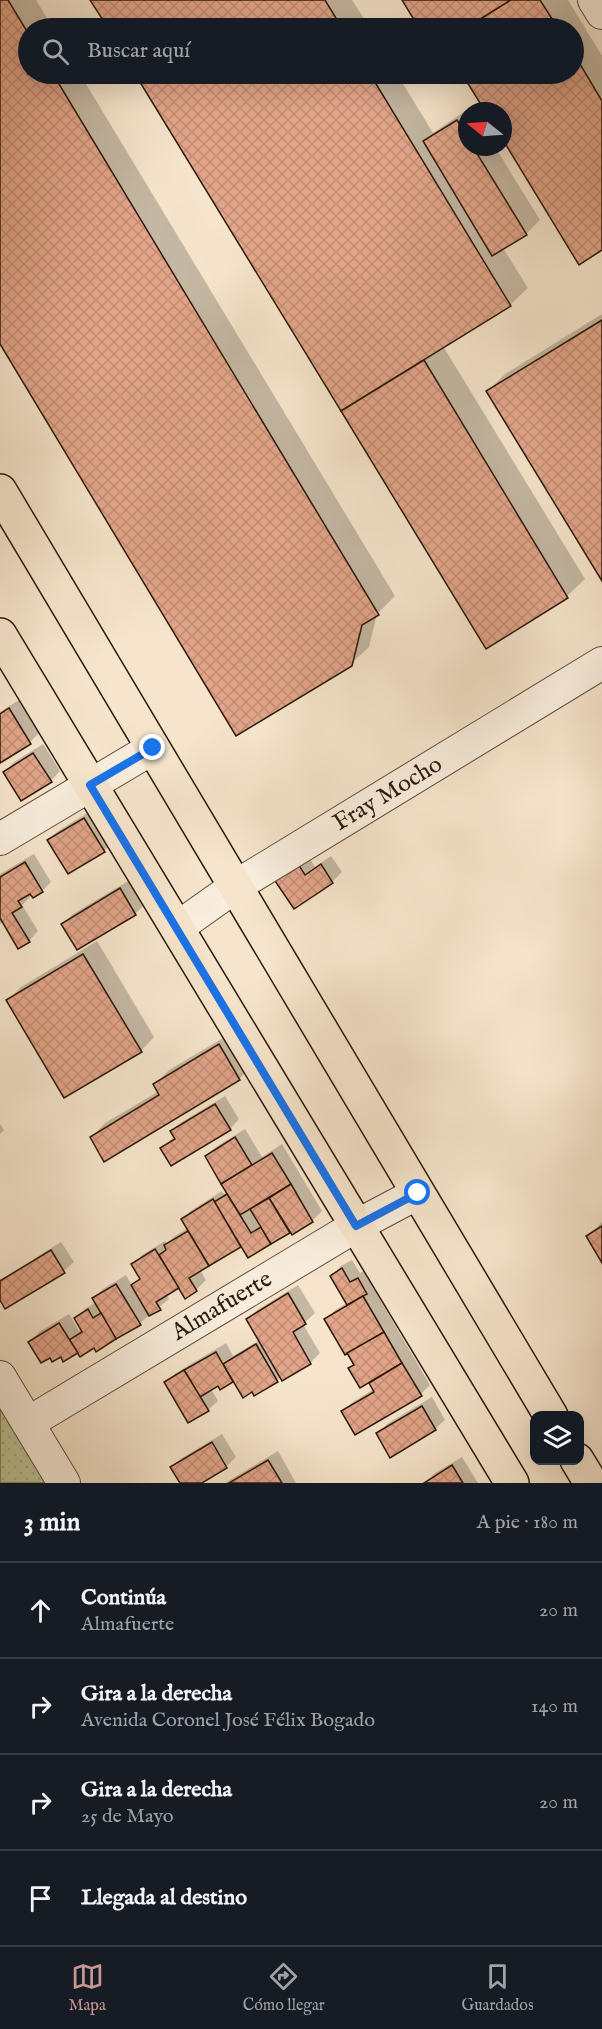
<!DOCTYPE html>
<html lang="es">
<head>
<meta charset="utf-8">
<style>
	:root { --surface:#171b24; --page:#242831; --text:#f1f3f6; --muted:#9ea1a6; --line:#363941; --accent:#c59692 }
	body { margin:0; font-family:"IM FELL English",serif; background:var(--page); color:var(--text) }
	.controls { position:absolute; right:18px; bottom:18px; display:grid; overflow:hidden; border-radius:12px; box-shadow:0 6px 24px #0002 }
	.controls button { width:54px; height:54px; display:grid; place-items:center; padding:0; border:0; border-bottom:2px solid var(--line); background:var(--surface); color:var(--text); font:30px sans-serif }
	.compass { position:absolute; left:458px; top:102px; width:54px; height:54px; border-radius:50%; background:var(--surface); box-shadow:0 6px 24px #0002; rotate:287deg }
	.stop { position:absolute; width:18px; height:18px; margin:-14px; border:4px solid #1a73e8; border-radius:50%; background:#fff }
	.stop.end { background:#1a73e8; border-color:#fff; box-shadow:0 2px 6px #0008 }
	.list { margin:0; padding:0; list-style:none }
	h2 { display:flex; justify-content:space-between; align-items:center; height:78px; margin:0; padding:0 24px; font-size:26px }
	h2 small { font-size:20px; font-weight:400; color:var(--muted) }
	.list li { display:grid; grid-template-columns:39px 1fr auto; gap:18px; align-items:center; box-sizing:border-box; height:96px; padding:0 24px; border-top:2px solid var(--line) }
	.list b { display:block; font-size:22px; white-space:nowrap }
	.list p { margin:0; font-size:20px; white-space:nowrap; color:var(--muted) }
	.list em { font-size:20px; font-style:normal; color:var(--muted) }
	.icon { flex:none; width:33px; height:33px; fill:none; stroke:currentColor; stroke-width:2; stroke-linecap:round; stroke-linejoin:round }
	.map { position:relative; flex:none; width:602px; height:1483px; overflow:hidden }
	.search { position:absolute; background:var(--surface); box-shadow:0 6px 24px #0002; left:18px; right:18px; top:18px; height:66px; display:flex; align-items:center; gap:15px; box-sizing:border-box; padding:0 21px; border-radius:33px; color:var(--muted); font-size:22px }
	.sheet { height:462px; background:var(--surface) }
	nav { display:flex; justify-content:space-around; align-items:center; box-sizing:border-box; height:84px; border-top:2px solid var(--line); background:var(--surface); font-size:16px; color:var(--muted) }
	nav a { display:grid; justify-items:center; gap:3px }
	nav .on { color:var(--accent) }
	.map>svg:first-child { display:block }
	.grass { fill:url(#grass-dots); stroke:#746f50; stroke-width:1.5 }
	.shadow { fill:#0003 }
	.building { fill:url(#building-cross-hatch); stroke:#2c1909; stroke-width:1.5 }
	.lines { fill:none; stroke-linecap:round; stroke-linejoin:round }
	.minor-casing { stroke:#5e4c3a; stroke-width:34 }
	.major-casing { stroke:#2c1909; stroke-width:36 }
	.minor { stroke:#f9eede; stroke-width:32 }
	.major { stroke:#f6e5cc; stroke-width:33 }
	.route { stroke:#1a73e8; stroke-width:8 }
	.labels { text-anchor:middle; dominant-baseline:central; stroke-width:4.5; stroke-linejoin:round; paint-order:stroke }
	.street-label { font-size:24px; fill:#2c1909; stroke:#f9eede }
</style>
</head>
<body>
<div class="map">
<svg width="602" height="1483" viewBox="0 0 602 1483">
	<defs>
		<pattern id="grass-dots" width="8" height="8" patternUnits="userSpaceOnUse" patternTransform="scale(1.5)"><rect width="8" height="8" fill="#bcc598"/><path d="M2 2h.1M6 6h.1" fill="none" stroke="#a2a982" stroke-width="1.8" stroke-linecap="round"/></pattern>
		<pattern id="building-cross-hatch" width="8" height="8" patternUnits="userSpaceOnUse" patternTransform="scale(1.5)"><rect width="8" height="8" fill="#e2a589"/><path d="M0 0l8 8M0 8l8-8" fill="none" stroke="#c28d75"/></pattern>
	</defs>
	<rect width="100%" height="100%" fill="#f6e5cc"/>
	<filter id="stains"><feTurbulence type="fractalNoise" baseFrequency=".00333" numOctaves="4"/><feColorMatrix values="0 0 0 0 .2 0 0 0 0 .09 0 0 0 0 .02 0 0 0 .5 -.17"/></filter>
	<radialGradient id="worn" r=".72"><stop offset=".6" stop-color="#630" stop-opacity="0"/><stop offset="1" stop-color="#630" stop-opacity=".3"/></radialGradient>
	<path class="grass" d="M0,1398L51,1483H0Z"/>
	<g class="shadow">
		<path d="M0,0H36L53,28H28V74H80L395,596L377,614L369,647L351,664L0,341Z"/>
		<path d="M92,0H352L370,28H110Z"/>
		<path d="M404,0H568L602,56V248L503,137V111H487L464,74H574V28H421Z"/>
		<path d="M137,74H397L433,133L471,107L473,111H467V147H495L540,220L526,234L503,248L528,288L510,305L443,346L585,579L567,596L486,647Z"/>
		<path d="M602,314V578L488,391L505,374Z"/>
		<path d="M19,700L39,733L30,742L0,761V712Z"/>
		<path d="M43,744L60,771L51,781L5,772L14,762Z"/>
		<path d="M94,809L113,842L104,851L49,840L58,831Z"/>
		<path d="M303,848L315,867L331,856L342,872L332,882L294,907L281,863Z"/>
		<path d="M34,854L51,882L42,891L32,895L22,905L38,931L29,941L4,922L0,924V874Z"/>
		<path d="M130,880L145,904L135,914L78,948L63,924L73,914Z"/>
		<path d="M97,941L154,1037L141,1051L8,1001L21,987Z"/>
		<path d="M233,1032L253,1065L239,1079L105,1160L92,1137L105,1123L159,1091L155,1084L169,1070Z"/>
		<path d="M225,1096L239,1119L230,1129L162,1148L175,1136L172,1131L182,1122Z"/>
		<path d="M0,1124L4,1130L0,1134Z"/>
		<path d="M245,1129L262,1157L282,1144L322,1211L312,1221L291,1231L248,1256L242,1245L200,1270L206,1280L196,1290L179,1286L166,1294L169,1299L140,1323L94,1346L61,1355L30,1342L39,1332L69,1314L79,1331L82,1329L76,1318L85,1309L96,1302L94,1298L103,1289L126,1275L132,1286L141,1277L133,1264L142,1255L165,1241L167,1244L175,1236L188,1228L182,1219L192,1210L222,1191L224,1194L227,1191L206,1156L216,1147Z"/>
		<path d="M602,1222V1260L588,1236Z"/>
		<path d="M61,1242L74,1262L64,1271L5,1307L0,1297V1280Z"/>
		<path d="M352,1260L360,1273L368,1269L376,1283L372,1286L430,1385L421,1394L343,1411L353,1402L374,1389L369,1381L350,1369L355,1364L326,1320L335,1310L347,1303L332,1276L341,1266Z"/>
		<path d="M298,1285L315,1313L303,1324L320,1353L311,1362L283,1379L281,1376L277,1381L234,1380L221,1388L219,1384L211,1389L218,1401L208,1410L166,1382L176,1373L226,1343L233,1356L260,1340L248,1319L257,1310Z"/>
		<path d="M432,1397L445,1420L435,1429L378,1433L387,1424Z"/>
		<path d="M222,1434L236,1457L226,1467L199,1483H182L172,1467L182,1458Z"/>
		<path d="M278,1451L296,1483H225Z"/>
		<path d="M462,1457L478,1483H426L435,1473Z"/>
	</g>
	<g class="building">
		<path d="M0,0H8L28,33V74H53L379,615L362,625L352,666L236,736L0,344Z"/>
		<path d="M90,0H325L342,28H108Z"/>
		<path d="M402,0H511L466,28H419Z"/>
		<path d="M511,0H540L558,28H466Z"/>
		<path d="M574,54L602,101V250L579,265L503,140V111H485L462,74H574Z"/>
		<path d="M135,74H370L511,306L341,411Z"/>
		<path d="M457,120L467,136V147H473L527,235L492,256L423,141Z"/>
		<path d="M602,320V581L486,391Z"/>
		<path d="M424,360L568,598L486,649L341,411Z"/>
		<path d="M9,708L31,744L0,763V714Z"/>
		<path d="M33,753L52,782L21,801L3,772Z"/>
		<path d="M84,818L105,852L68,874L47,840Z"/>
		<path d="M293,856L305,875L321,864L333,883L294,909L269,872Z"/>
		<path d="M25,862L43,892L33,898L30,894L18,901L22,907L12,913L30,942L18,949L0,918V877Z"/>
		<path d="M120,888L136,915L77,950L61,924Z"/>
		<path d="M83,954L142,1052L64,1098L6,1000Z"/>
		<path d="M219,1044L240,1080L104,1162L90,1137L159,1095L153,1084Z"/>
		<path d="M215,1104L231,1130L171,1166L160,1148L175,1139L170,1131Z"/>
		<path d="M235,1137L252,1165L221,1184L205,1156Z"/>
		<path d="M272,1153L291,1184L240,1215L221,1184Z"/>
		<path d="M291,1184L313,1222L292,1235L269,1198Z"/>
		<path d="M227,1194L251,1233L261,1227L271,1244L248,1258L214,1202Z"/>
		<path d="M269,1198L290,1233L271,1244L250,1209Z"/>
		<path d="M213,1199L241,1247L209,1266L181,1219Z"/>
		<path d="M602,1226V1263L586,1236Z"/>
		<path d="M188,1231L209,1266L189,1278L197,1291L185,1299L159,1255L166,1250L164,1245Z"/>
		<path d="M155,1249L179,1288L156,1302L161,1310L149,1316L131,1285L140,1279L131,1264Z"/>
		<path d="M51,1250L65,1273L5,1309L0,1300V1281Z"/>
		<path d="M342,1268L350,1282L358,1278L367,1294L347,1305L330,1276Z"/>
		<path d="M116,1284L141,1325L116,1339L92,1298Z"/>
		<path d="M288,1293L306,1324L293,1332L311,1364L282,1381L246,1319Z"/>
		<path d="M363,1296L384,1332L345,1355L324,1319Z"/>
		<path d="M88,1309L93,1318L101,1313L116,1339L96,1352L94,1348L80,1357L69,1340L82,1332L74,1318Z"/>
		<path d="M59,1323L78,1353L63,1362L61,1357L52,1362L50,1358L41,1363L28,1342Z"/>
		<path d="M384,1332L402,1363L360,1388L348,1368L354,1365L347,1353Z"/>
		<path d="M256,1344L278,1382L254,1396L252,1392L243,1398L223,1364Z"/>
		<path d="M216,1352L233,1382L220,1390L218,1386L200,1397L184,1370Z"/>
		<path d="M402,1363L422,1396L355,1435L341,1411L374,1392L369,1383Z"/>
		<path d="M184,1370L209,1411L188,1423L164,1382Z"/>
		<path d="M422,1406L436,1430L390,1458L376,1433Z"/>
		<path d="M212,1442L227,1468L202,1483H180L170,1467Z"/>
		<path d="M268,1460L282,1483H229Z"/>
		<path d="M452,1465L463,1483H424Z"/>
	</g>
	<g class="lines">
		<defs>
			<g id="minor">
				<path d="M594,0L602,13"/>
				<path d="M0,839L153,748"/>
				<path d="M177,928L236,886L602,663"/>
				<path d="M0,1377L64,1483"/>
				<path d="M28,1423L356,1226L418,1193"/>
			</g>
			<g id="major">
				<path d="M0,491L551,1416"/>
				<path d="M0,635L512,1483"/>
				<path d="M577,1460L591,1483"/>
			</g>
		</defs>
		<use href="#minor" class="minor-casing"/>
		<use href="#major" class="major-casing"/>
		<use href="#minor" class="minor"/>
		<use href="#major" class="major"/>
	</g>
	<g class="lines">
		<path class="route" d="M153,748L90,785L356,1226L418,1193"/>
	</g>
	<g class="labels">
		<g class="street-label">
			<text transform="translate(388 794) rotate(-31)">Fray Mocho</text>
			<text transform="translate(222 1306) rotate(-31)">Almafuerte</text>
		</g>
	</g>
	<rect width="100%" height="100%" filter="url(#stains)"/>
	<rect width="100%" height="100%" fill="url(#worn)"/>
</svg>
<div class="controls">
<button><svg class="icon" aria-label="layers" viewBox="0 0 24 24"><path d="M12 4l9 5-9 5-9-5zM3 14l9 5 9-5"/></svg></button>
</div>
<svg class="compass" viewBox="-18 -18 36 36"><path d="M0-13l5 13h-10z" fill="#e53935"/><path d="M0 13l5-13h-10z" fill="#9ea1a6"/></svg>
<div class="stop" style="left:418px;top:1193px"></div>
<div class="stop end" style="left:153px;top:748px"></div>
<div class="search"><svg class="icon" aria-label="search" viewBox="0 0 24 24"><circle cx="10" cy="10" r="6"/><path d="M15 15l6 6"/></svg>Buscar aquí</div>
</div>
<section class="sheet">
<h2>3 min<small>A pie · 180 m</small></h2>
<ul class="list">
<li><svg class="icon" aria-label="ahead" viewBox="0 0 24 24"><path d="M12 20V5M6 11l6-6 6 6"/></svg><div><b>Continúa</b><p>Almafuerte</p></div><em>20 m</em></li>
<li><svg class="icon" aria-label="right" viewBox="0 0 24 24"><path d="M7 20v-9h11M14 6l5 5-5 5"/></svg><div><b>Gira a la derecha</b><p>Avenida Coronel José Félix Bogado</p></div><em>140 m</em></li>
<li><svg class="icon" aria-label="right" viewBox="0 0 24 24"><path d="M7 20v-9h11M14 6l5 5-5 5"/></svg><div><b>Gira a la derecha</b><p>25 de Mayo</p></div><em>20 m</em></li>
<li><svg class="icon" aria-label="arrive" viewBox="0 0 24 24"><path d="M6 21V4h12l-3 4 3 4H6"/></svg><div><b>Llegada al destino</b></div></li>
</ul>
</section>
<nav>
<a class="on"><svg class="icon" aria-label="map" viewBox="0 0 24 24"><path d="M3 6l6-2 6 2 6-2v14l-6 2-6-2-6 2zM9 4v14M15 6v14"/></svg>Mapa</a>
<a><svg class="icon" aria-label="directions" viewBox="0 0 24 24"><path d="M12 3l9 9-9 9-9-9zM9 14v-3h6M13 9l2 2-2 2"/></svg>Cómo llegar</a>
<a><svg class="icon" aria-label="saved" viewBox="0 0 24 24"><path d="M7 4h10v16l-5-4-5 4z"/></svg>Guardados</a>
</nav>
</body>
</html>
